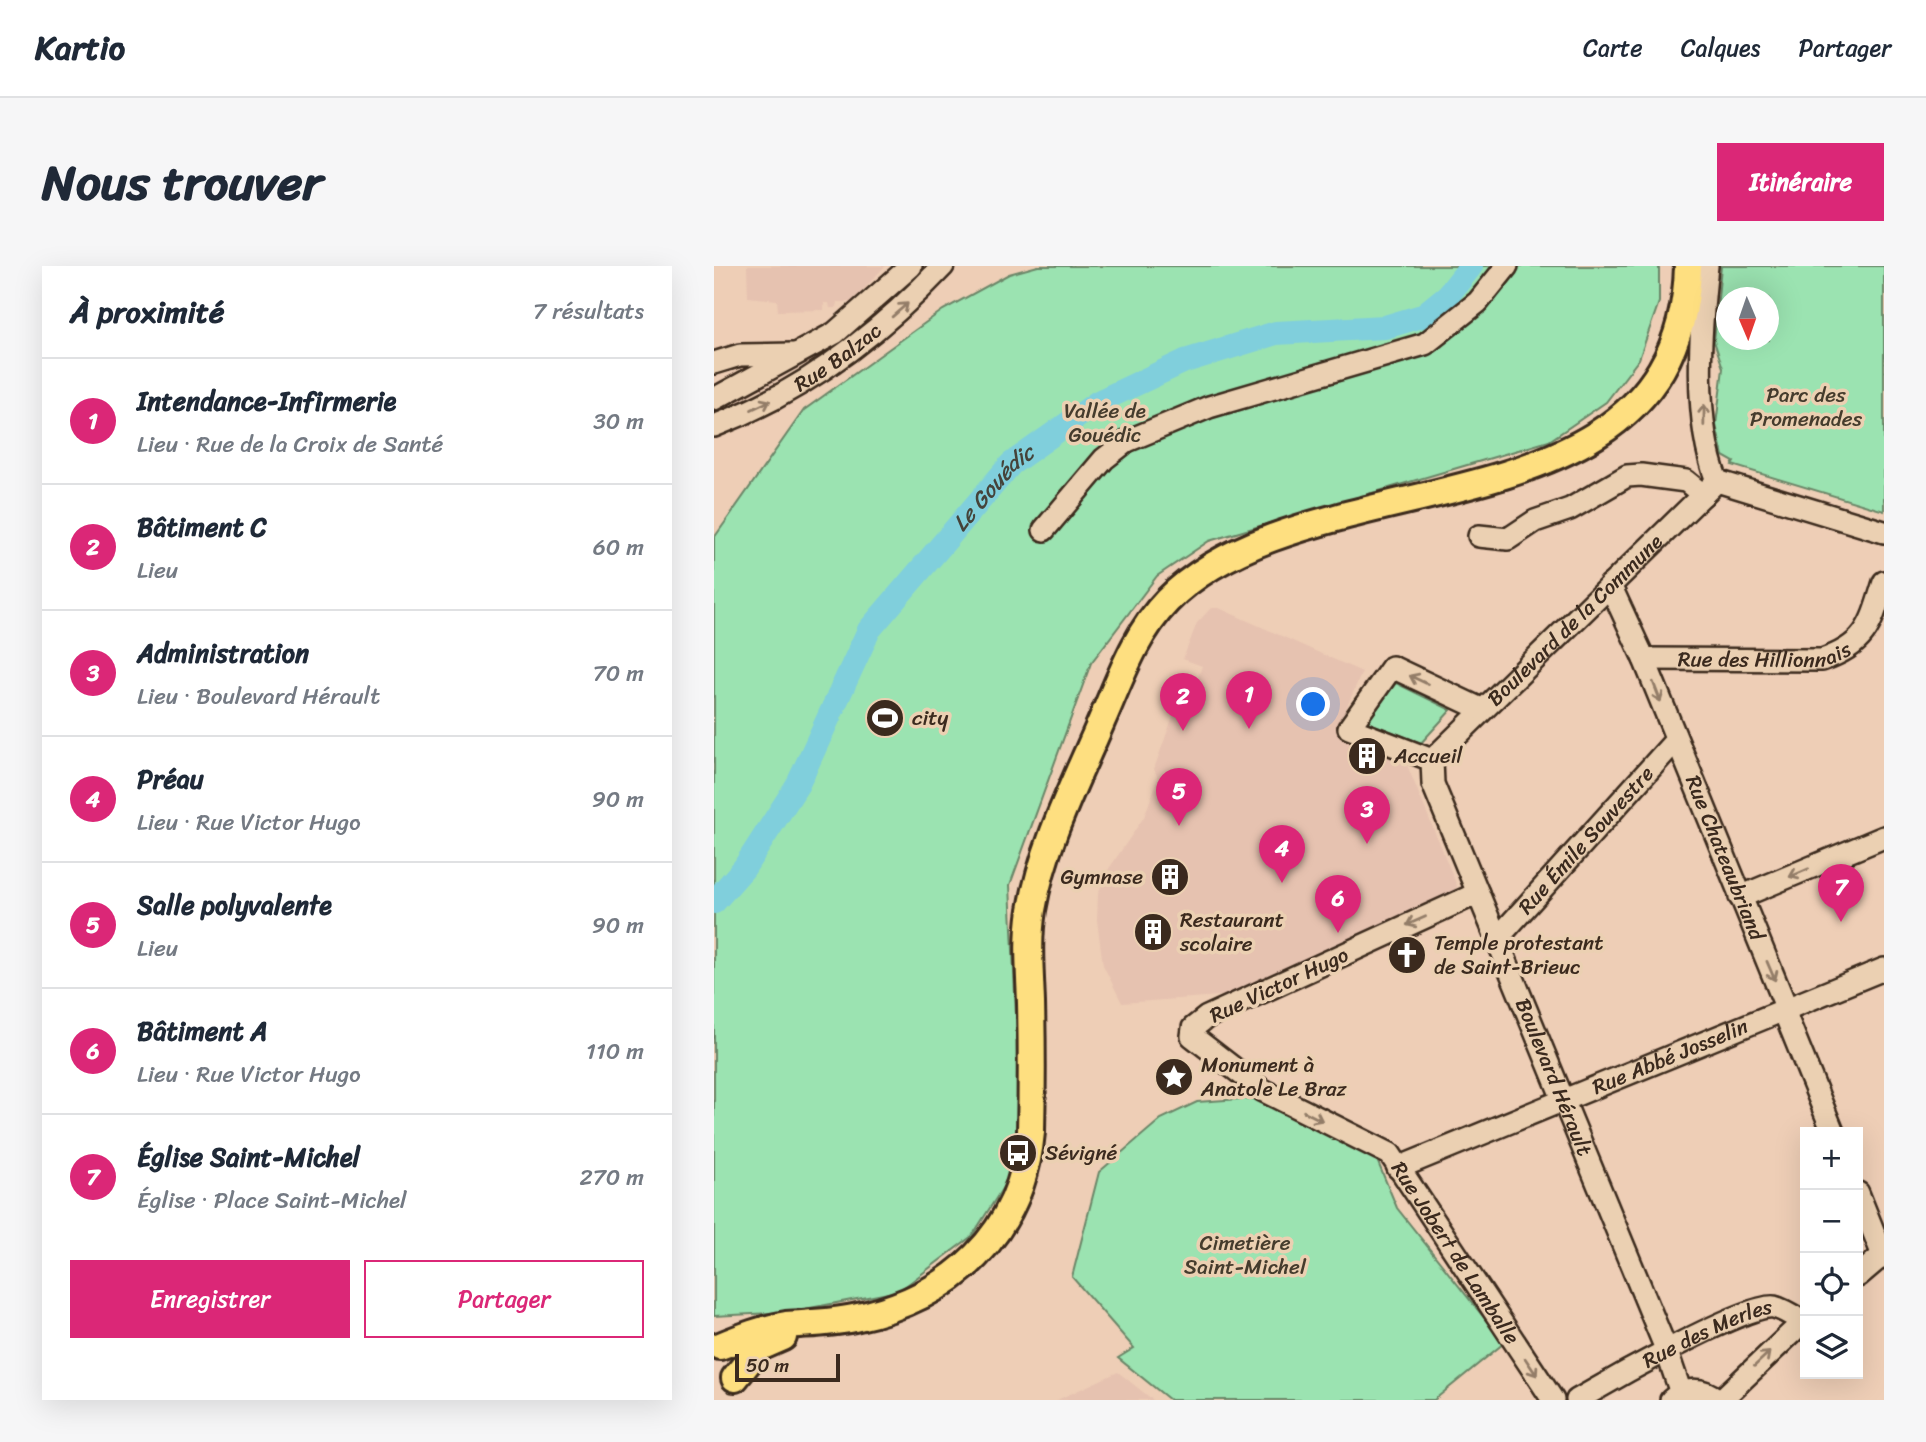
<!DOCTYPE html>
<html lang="fr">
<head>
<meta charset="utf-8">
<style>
	:root { --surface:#fff; --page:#f6f6f7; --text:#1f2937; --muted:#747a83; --line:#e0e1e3; --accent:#db2777 }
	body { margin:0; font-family:Sriracha,sans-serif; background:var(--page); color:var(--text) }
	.controls { position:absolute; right:21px; bottom:21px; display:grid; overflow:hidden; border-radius:0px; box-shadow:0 7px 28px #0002 }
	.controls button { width:63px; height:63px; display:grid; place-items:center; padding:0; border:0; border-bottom:2px solid var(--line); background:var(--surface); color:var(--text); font:35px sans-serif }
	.compass { position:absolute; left:1002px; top:21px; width:63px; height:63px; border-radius:50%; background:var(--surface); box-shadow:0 7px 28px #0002; rotate:178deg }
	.scale { position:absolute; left:21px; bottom:18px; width:105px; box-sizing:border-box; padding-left:7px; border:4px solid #3b2a1e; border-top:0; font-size:19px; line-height:24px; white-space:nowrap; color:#3b2a1e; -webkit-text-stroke:5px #ebd0b2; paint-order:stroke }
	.you { position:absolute; left:600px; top:439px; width:24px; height:24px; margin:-18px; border:5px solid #fff; border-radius:50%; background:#1a73e8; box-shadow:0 0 0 10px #1a73e833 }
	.badge { display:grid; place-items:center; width:46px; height:46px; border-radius:50%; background:var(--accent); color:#fff; font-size:23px; font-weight:700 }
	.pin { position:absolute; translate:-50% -58px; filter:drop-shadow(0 2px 4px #0008) }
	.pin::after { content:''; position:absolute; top:37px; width:24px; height:21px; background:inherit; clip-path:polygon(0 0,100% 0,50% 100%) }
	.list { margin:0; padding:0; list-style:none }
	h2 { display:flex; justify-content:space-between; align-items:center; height:91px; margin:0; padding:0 28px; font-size:30px }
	h2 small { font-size:23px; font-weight:400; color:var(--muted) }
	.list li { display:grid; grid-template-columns:46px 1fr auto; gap:21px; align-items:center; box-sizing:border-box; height:126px; padding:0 28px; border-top:2px solid var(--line) }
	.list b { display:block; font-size:26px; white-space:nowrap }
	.list p { margin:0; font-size:23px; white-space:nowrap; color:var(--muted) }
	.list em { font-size:23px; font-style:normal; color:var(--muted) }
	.actions { display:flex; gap:14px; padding:21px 28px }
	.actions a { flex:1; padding:16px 0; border:2px solid var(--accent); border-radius:0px; text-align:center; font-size:24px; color:var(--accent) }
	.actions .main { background:var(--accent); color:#fff }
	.icon { flex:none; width:38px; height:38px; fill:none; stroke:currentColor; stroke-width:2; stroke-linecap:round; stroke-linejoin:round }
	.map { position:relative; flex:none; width:1170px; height:1134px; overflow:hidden; border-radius:0px }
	header { display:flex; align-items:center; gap:42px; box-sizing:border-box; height:98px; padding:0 35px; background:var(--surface); border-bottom:2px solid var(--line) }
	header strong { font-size:33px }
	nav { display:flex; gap:38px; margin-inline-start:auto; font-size:24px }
	.intro { display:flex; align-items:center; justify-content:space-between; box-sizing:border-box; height:168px; padding:0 42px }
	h1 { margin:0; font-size:49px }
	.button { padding:18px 32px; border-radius:0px; background:var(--accent); color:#fff; font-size:24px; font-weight:700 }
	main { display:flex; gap:42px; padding:0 42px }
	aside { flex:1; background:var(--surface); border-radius:0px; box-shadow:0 7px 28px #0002 }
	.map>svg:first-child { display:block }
	.built { fill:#e6c2b0 }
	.green { fill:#9be3b1; stroke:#6b8668; stroke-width:2; fill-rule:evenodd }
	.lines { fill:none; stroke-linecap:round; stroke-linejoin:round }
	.river { stroke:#80cfdc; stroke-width:24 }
	.minor-casing { stroke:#3b2a1e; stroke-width:26 }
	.major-casing { stroke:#3b2a1e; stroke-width:32 }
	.minor { stroke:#ebd0b2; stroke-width:21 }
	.major { stroke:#fedf80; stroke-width:26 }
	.oneway { stroke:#937d68 }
	.labels { text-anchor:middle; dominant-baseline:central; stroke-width:7; stroke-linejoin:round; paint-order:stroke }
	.street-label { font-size:21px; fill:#3b2a1e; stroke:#ebd0b2 }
	.park-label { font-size:21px; fill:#453c2d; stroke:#ebd0b2 }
	.poi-label { font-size:21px; fill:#3b2a1e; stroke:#ebd0b2; text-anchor:start }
	.water-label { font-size:23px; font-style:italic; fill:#45433a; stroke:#ebd0b2 }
</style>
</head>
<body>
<header>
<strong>Kartio</strong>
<nav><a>Carte</a><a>Calques</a><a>Partager</a></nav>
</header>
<div class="intro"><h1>Nous trouver</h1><a class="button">Itinéraire</a></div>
<main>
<aside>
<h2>À proximité<small>7 résultats</small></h2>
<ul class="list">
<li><span class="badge">1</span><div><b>Intendance-Infirmerie</b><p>Lieu · Rue de la Croix de Santé</p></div><em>30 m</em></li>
<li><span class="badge">2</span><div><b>Bâtiment C</b><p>Lieu</p></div><em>60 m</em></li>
<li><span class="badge">3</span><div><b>Administration</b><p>Lieu · Boulevard Hérault</p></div><em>70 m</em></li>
<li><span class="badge">4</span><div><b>Préau</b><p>Lieu · Rue Victor Hugo</p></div><em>90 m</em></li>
<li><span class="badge">5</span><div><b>Salle polyvalente</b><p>Lieu</p></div><em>90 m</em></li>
<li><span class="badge">6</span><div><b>Bâtiment A</b><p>Lieu · Rue Victor Hugo</p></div><em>110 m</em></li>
<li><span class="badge">7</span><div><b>Église Saint-Michel</b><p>Église · Place Saint-Michel</p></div><em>270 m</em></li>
</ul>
<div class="actions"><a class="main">Enregistrer</a><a>Partager</a></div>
</aside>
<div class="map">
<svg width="1170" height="1134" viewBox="0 0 1170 1134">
	<rect width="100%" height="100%" fill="#eeceb6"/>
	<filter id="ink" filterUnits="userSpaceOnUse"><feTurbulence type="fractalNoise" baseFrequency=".0143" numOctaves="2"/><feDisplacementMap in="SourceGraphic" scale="14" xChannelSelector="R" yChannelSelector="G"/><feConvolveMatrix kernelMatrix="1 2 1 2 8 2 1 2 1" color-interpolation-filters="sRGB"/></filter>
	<g filter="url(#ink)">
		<g class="built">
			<path d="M33,0H171L138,36H123L122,42H116L115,37H110V44L64,45L63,34L34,31Z"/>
			<path d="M497,342H505L648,406L622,466L685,492L693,499L743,620L740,628L519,729L408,737L389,699L383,654L384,628L392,607L430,551L444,513L440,503L474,408L484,411L488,400L469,393L483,357Z"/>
			<path d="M404,1106L439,1134H343Z"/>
		</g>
		<g class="green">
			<path d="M324,0H945V36L925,93L892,136L835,175L495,275L443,310L377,397L296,619L306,837L300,904L258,970L185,1025L75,1046L0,1050V272L90,144L229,44L295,8Z"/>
			<path d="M1007,0H1170V245L1018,199L1020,196L1009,190L1002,159L1009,102L1000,75ZM1013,32H1055V74H1013Z"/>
			<path d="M682,417L737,444L707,477L653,456Z"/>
			<path d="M540,832L663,894L683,942L790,1077L720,1134H456L404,1092L420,1082L358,1011L385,906L447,853L483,836Z"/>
		</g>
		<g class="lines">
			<path class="river" id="s1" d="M0,636L30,602L84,518L155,364L297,198L384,136L471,95L562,67L671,61L708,50L734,29L757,0"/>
			<defs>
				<g id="minor">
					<path d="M993,0C986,65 979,154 1003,215"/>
					<path d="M0,97L26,89L80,88"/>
					<path d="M0,133L121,67L197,0"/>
					<path id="s2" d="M0,160C89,126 164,69 229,0"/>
					<path d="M1003,215L1170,266"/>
					<path d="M330,264L390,193L413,175L495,141L711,78L764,36L793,0"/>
					<path d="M765,270L794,273L821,255L856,243L913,210L927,209L972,215L989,229"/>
					<path id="s3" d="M896,319L930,393L1070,736L1074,755L1119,866"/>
					<path id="s4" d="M930,393L1108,394C1153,379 1157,358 1170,316"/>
					<path id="s5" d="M718,494L719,518L952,1083L967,1127"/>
					<path id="s6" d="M718,494L1003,215"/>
					<path d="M718,494L635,462L678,401L767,443"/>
					<path id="s7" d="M764,627L493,751L479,762L478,770L548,824L676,888L839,1134"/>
					<path d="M1026,631L1170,571"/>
					<path id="s8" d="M783,673L961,475"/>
					<path id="s9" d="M684,902L1170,703"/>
					<path d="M1144,927L1170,992"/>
					<path d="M1144,1010L1170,988"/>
					<path id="s10" d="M863,1134C892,1117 1034,1036 1060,1041C1069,1043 1081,1051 1089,1056"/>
					<path d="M957,1134C971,1121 989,1121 1004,1134"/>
					<path d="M1007,1134L1091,1054"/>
				</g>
				<g id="major">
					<path d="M6,1080C26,1072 51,1062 72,1059C95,1057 117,1057 140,1052C238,1032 308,968 317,866C318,823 318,780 317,737C316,706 313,675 318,644C329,578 362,515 388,454C406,413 421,368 453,335C595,189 967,277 974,0"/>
					<path d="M21,1112L46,1081L69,1071"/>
				</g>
			</defs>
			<use href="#minor" class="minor-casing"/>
			<use href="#major" class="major-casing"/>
			<use href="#minor" class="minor"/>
			<use href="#major" class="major"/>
		</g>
		<defs><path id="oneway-shaft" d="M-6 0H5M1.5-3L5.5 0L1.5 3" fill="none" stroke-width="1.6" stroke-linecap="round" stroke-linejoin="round" transform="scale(1.75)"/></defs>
		<g class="oneway">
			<use href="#oneway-shaft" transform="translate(186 44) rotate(-41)"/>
			<use href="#oneway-shaft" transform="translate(47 139) rotate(-26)"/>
			<use href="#oneway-shaft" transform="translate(990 149) rotate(-89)"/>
			<use href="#oneway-shaft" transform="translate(705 414) rotate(-155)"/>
			<use href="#oneway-shaft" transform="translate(943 426) rotate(69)"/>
			<use href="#oneway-shaft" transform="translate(1085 607) rotate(157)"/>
			<use href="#oneway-shaft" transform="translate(702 655) rotate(156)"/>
			<use href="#oneway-shaft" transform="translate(1057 705) rotate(67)"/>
			<use href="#oneway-shaft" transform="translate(599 850) rotate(27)"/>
			<use href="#oneway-shaft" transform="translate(1048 1093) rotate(-43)"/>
			<use href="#oneway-shaft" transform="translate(817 1101) rotate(56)"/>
		</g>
	</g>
	<defs>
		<symbol id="stadium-disc" viewBox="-11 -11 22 22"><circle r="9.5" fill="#3b2a1e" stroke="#ebd0b2"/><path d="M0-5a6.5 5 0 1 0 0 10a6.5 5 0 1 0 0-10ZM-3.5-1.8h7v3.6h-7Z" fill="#fff"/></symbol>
		<symbol id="building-disc" viewBox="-11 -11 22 22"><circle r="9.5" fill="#3b2a1e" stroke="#ebd0b2"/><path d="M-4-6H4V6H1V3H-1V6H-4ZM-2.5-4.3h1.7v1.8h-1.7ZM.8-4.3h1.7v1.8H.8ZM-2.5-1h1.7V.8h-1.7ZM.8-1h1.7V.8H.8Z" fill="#fff"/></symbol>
		<symbol id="church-disc" viewBox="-11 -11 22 22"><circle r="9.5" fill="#3b2a1e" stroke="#ebd0b2"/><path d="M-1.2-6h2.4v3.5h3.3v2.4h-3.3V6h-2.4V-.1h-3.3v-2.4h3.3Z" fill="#fff"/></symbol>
		<symbol id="sight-disc" viewBox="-11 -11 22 22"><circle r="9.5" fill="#3b2a1e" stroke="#ebd0b2"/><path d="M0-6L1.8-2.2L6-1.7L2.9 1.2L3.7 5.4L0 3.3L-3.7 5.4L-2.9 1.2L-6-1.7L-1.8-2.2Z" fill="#fff"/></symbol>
		<symbol id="bus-disc" viewBox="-11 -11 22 22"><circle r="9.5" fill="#3b2a1e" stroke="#ebd0b2"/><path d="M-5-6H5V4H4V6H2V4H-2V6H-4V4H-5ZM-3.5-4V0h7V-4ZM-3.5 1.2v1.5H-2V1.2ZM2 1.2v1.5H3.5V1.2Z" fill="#fff"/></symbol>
	</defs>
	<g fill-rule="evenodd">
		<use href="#stadium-disc" x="149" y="430" width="44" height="44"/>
		<use href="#building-disc" x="631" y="468" width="44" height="44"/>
		<use href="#building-disc" x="434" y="589" width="44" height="44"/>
		<use href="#building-disc" x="417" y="644" width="44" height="44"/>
		<use href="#church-disc" x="671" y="667" width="44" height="44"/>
		<use href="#sight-disc" x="438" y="789" width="44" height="44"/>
		<use href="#bus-disc" x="282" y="865" width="44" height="44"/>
	</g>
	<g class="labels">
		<g class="street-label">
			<text stroke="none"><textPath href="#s2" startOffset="142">Rue Balzac</textPath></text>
			<text stroke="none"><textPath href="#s6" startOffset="200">Boulevard de la Commune</textPath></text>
			<text stroke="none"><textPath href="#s4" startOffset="121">Rue des Hillionnais</textPath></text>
			<text stroke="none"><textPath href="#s8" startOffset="133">Rue Émile Souvestre</textPath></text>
			<text stroke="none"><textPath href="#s3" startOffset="296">Rue Chateaubriand</textPath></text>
			<text transform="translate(565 719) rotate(-25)">Rue Victor Hugo</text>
			<text stroke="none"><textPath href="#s9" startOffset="294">Rue Abbé Josselin</textPath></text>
			<text stroke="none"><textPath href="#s5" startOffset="341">Boulevard Hérault</textPath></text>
			<text stroke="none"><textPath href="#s7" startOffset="674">Rue Jobert de Lamballe</textPath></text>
			<text stroke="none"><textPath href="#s10" startOffset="147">Rue des Merles</textPath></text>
		</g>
		<g class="park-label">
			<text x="1092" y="129">Parc des<tspan x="1092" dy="24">Promenades</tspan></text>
			<text x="391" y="145">Vallée de<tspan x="391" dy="24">Gouédic</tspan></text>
			<text x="531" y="977">Cimetière<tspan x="531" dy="24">Saint-Michel</tspan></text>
		</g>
		<g class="poi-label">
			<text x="198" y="452">city</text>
			<text x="680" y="490">Accueil</text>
			<text x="429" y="611" text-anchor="end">Gymnase</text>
			<text x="466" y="654">Restaurant<tspan x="466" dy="24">scolaire</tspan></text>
			<text x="720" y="677">Temple protestant<tspan x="720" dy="24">de Saint-Brieuc</tspan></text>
			<text x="487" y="799">Monument à<tspan x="487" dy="24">Anatole Le Braz</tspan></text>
			<text x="331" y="887">Sévigné</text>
		</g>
		<g class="water-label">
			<text stroke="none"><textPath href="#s1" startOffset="504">Le Gouédic</textPath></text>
		</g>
	</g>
</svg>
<div class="controls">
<button>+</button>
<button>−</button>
<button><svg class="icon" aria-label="locate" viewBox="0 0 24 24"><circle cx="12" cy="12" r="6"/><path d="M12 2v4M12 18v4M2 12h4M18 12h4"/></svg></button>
<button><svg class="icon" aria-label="layers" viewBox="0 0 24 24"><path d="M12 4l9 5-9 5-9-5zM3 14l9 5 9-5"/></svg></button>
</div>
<svg class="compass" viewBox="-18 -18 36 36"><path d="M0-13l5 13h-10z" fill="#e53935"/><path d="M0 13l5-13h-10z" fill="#747a83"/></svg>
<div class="scale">50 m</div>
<div class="you"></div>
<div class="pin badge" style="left:535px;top:463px">1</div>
<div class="pin badge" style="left:469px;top:465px">2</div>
<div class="pin badge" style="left:653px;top:578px">3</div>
<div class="pin badge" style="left:568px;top:617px">4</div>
<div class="pin badge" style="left:465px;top:560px">5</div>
<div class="pin badge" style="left:624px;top:667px">6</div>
<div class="pin badge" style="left:1127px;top:656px">7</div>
</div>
</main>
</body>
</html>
